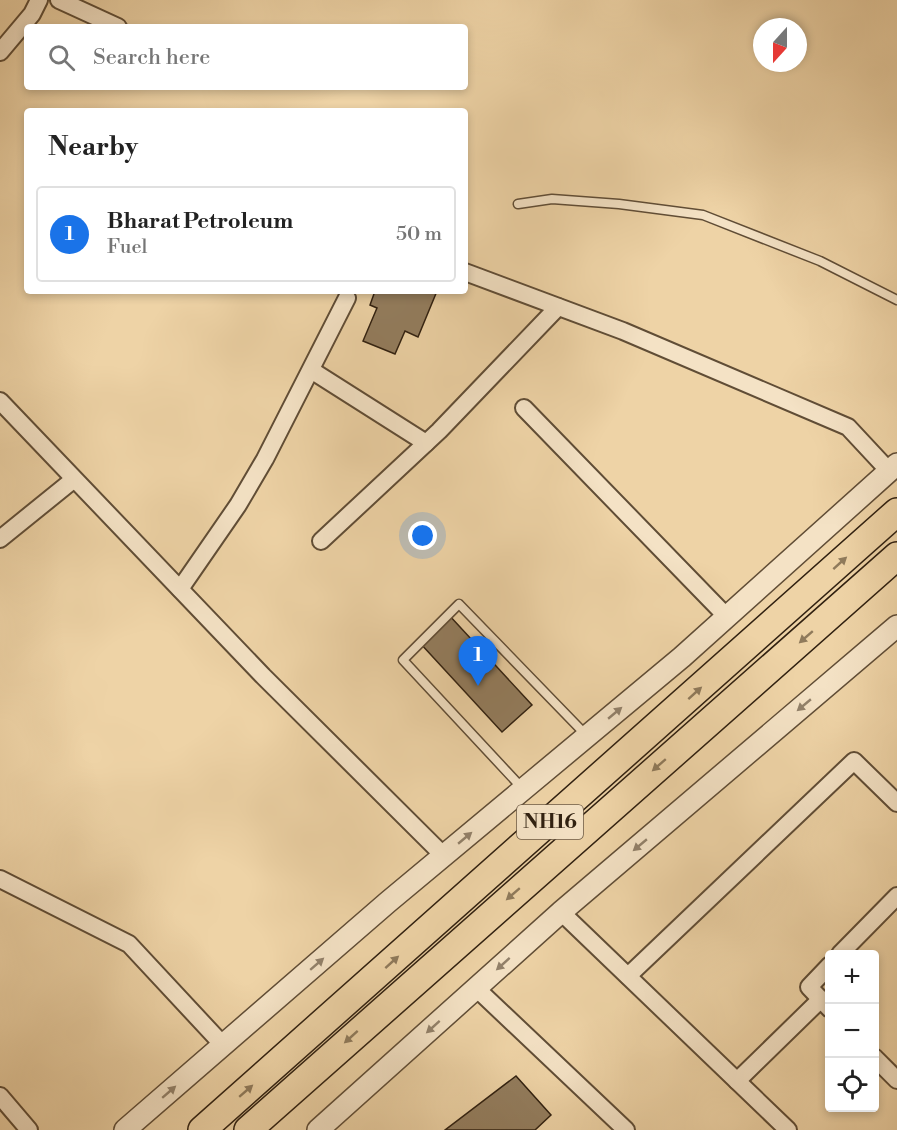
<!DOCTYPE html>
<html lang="en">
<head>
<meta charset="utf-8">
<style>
	:root { --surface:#fff; --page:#f2f2f2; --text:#222; --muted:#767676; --line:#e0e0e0; --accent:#1a73e8 }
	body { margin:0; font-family:"Libre Bodoni",serif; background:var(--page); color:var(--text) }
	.controls { position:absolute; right:18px; bottom:18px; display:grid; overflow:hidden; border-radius:6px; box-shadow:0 3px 9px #0003 }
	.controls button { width:54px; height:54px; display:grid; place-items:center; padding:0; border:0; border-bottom:2px solid var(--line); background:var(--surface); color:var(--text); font:30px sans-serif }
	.compass { position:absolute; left:753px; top:18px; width:54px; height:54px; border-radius:50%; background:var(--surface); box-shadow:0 3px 9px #0003; rotate:201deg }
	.you { position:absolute; left:423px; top:536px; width:21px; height:21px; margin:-15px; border:4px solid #fff; border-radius:50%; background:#1a73e8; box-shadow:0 0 0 9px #1a73e833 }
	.badge { display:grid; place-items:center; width:39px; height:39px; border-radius:50%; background:var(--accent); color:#fff; font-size:20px; font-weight:700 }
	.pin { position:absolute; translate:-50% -50px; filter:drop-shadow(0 2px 3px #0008) }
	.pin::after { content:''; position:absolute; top:32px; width:21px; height:18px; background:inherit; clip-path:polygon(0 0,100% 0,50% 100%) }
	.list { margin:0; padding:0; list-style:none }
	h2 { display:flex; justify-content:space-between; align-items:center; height:78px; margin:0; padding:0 24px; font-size:26px }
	h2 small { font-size:20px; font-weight:400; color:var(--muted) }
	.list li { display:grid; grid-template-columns:39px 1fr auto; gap:18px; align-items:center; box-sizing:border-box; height:96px; margin:0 12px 12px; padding:0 12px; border:2px solid var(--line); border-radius:6px }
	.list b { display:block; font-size:22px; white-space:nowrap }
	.list p { margin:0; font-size:20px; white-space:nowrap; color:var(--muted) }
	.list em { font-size:20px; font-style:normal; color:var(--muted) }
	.icon { flex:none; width:33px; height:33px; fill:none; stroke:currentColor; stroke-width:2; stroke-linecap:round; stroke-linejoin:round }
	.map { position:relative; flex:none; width:897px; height:1130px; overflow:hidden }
	.search { position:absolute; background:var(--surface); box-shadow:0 3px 9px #0003; left:24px; top:24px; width:444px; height:66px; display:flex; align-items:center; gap:15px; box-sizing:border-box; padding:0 21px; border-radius:6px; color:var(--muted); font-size:22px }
	.panel { position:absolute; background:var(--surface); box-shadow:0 3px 9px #0003; left:24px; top:108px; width:444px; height:186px; border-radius:6px }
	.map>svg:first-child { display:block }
	.building { fill:#937d5e; stroke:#302010; stroke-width:1.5 }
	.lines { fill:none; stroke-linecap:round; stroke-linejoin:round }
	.service-casing { stroke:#604d36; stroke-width:11 }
	.minor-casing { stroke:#604d36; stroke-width:20 }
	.tertiary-casing { stroke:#604d36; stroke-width:24 }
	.trunk-casing { stroke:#302010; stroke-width:30 }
	.service { stroke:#f4e2c5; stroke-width:8 }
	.minor { stroke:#f4e2c5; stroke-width:16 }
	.tertiary { stroke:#f4e2c5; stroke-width:21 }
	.trunk { stroke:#eed3a6; stroke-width:27 }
	.oneway { fill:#8f7a5b }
	.oneway2 { fill:#92816a }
	.labels { text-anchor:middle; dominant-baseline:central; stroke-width:4.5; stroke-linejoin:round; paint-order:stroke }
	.shield { fill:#f4e2c5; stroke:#6b5a46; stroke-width:1.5 }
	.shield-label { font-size:20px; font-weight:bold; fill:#302010 }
</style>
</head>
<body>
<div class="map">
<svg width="897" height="1130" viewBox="0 0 897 1130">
	<rect width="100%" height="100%" fill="#eed3a6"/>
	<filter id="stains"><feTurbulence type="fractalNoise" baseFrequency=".00333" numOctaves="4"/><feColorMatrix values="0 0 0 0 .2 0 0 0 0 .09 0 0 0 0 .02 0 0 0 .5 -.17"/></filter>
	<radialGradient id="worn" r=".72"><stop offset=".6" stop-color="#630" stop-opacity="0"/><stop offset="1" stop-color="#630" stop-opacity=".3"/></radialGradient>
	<g class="building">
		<path d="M375,291H437L418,337L405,331L395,354L363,341L377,308L370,305Z"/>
		<path d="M448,614L532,705L502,732L420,643Z"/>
		<path d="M516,1076L551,1115L535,1130H445Z"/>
	</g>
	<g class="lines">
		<defs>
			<g id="service">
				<path d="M518,204L552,199L619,204L703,215L820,261L897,300"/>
				<path d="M523,789L403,660L459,604L587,736"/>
			</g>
			<g id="minor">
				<path d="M59,0L118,27"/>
				<path d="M0,52L32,14L39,0"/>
				<path d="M465,272L623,331L848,427L889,471"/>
				<path d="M311,370L426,443"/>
				<path d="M0,401L263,676L444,856"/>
				<path d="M524,408L727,617"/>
				<path d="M0,539L73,480"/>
				<path d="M321,541L439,431L558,307"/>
				<path d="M180,589L238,505L265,459L347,298"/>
				<path d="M0,879L129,944L223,1045"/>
				<path d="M561,912L788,1130"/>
				<path d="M840,954L897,896"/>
				<path d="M830,965L809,987L830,1009"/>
				<path d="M628,976L854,761L897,803"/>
				<path d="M476,988L626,1130"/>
				<path d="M874,1057L897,1080"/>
				<path d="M737,1081L821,999"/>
				<path d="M0,1096L29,1130"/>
			</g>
			<g id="tertiary">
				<path d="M125,1130L388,902L682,657L897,464"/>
				<path d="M318,1130L561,912L897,626"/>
			</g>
			<g id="trunk">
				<path d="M202,1130L897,512"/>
				<path d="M248,1130L897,556"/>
			</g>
		</defs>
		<use href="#service" class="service-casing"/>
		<use href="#minor" class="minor-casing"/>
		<use href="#tertiary" class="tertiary-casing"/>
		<use href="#trunk" class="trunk-casing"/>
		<use href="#service" class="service"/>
		<use href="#minor" class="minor"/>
		<use href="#tertiary" class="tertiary"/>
		<use href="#trunk" class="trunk"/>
	</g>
	<defs><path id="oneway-solid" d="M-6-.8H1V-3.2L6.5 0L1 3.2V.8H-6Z" transform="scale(1.5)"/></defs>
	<g class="oneway">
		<use href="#oneway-solid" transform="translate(840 563) rotate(-42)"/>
		<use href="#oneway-solid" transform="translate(806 637) rotate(139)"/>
		<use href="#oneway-solid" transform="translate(695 693) rotate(-42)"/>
		<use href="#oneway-solid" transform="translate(659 765) rotate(139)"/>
		<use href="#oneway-solid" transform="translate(513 894) rotate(139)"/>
		<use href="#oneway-solid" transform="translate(392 962) rotate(-42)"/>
		<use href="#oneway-solid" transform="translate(351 1037) rotate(138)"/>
		<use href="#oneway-solid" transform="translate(246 1091) rotate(-41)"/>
	</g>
	<g class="oneway2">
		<use href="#oneway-solid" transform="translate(804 705) rotate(140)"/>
		<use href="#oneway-solid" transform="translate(615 713) rotate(-40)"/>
		<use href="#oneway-solid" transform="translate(465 838) rotate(-40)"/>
		<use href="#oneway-solid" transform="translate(640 845) rotate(140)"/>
		<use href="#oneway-solid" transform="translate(317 964) rotate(-41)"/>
		<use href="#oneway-solid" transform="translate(503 964) rotate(138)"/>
		<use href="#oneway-solid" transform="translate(433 1027) rotate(138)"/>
		<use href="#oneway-solid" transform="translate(169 1092) rotate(-41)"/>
	</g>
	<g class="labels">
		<rect class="shield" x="517" y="805" width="66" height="34" rx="4.5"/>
		<g class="shield-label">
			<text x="550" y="822">NH16</text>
		</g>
	</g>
	<rect width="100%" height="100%" filter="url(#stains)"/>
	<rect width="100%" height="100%" fill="url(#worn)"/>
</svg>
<div class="controls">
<button>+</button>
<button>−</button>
<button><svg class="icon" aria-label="locate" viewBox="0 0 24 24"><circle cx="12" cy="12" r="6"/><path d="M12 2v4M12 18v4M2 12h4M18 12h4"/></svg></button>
</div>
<svg class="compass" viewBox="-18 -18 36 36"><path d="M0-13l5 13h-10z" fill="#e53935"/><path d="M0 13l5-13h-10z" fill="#767676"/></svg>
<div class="you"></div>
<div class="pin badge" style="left:478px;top:686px">1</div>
<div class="search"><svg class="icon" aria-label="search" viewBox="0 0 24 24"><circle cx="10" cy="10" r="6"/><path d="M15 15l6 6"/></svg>Search here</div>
<section class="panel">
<h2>Nearby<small></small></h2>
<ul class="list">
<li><span class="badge">1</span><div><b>Bharat Petroleum</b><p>Fuel</p></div><em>50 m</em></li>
</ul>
</section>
</div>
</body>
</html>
